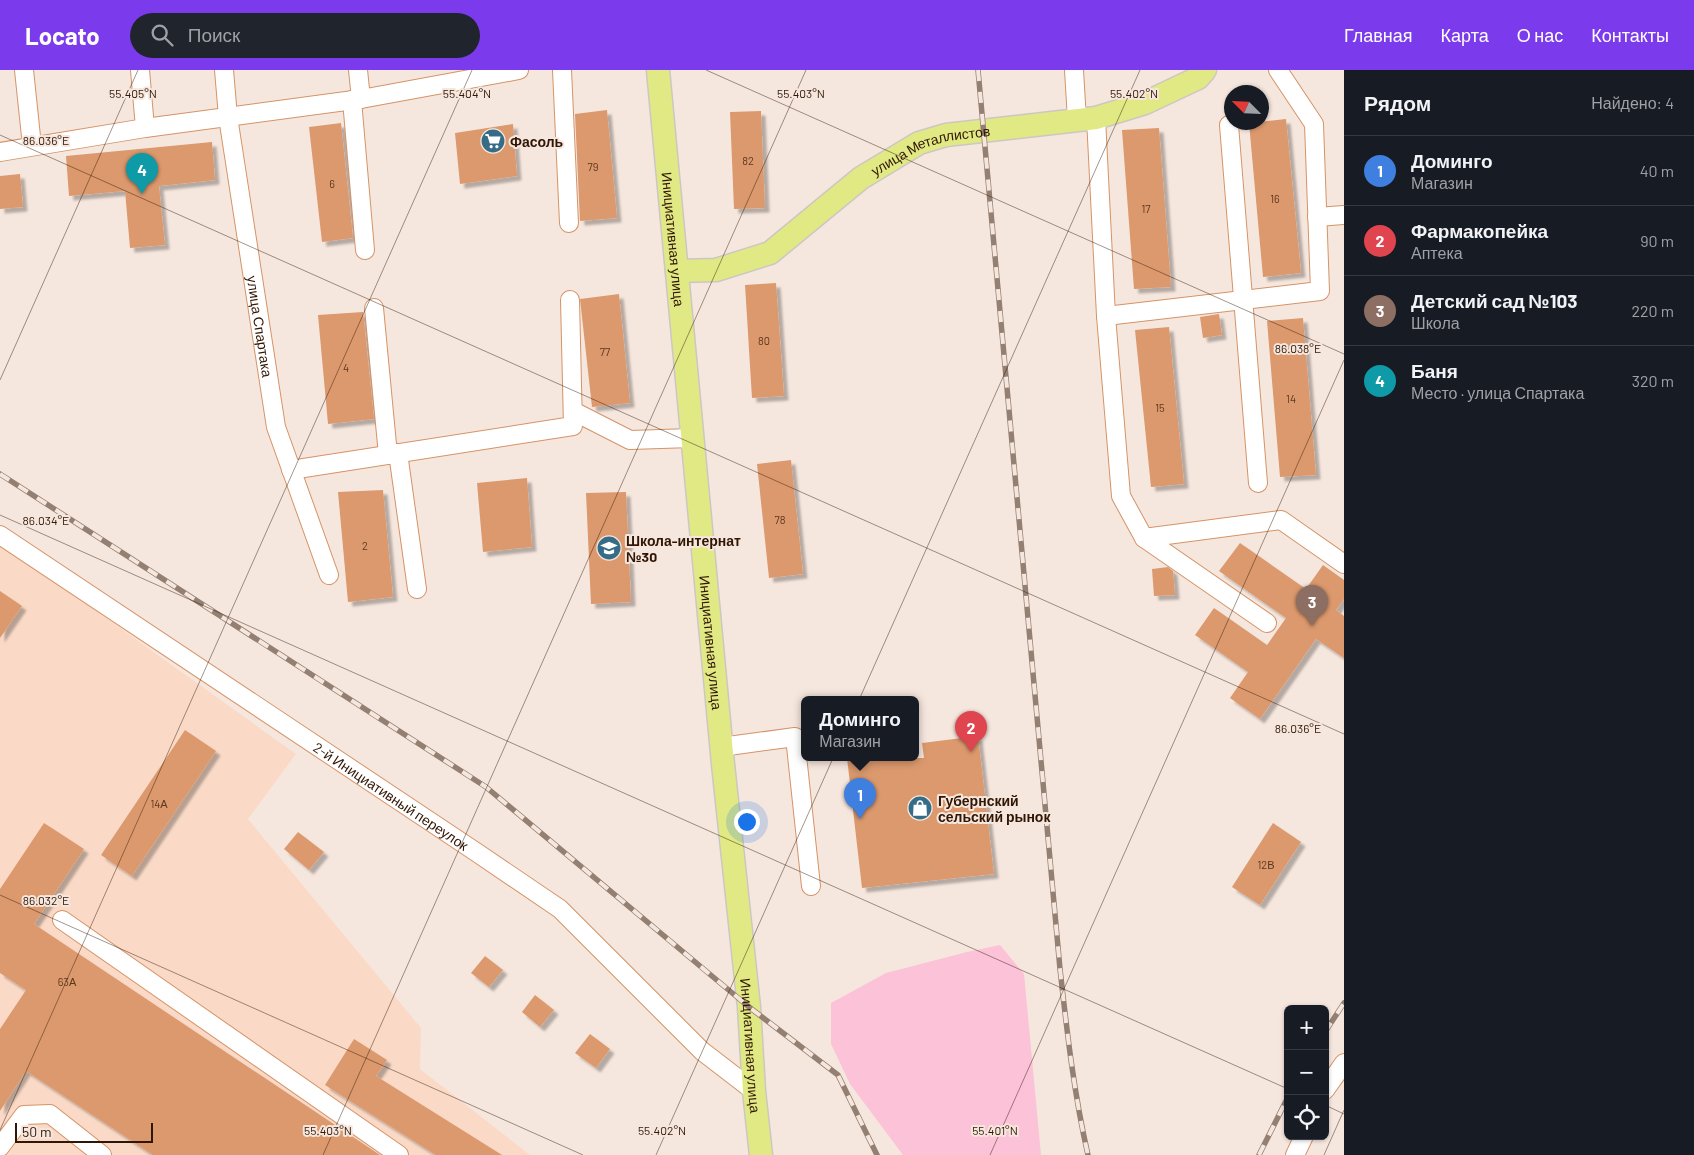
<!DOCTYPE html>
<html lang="ru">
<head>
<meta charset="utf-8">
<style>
	:root { --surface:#171b24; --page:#20242c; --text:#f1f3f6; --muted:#9ea1a6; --line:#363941; --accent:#7c3aed }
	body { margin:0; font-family:Barlow,sans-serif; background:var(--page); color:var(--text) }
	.controls { position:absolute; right:15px; bottom:15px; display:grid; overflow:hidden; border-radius:8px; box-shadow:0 1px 4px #0004 }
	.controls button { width:45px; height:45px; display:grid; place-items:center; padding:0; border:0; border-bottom:1px solid var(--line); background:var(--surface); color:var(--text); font:25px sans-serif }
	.compass { position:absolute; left:1224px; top:15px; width:45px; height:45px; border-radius:50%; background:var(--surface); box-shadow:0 1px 4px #0004; rotate:294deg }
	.scale { position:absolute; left:15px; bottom:12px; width:138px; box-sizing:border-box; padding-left:5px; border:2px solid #301604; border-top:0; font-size:14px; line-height:18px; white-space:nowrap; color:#301604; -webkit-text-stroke:4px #f6e7de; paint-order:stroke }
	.you { position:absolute; left:746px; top:751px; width:18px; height:18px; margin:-12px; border:4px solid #fff; border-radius:50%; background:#1a73e8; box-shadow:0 0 0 8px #1a73e833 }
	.badge { display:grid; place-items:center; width:32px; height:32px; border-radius:50%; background:var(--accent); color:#fff; font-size:16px; font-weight:700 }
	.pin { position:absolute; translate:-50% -41px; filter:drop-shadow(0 1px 2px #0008) }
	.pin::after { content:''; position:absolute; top:26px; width:18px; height:15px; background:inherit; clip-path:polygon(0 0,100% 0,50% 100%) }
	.popup { position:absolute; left:801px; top:626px; width:118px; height:65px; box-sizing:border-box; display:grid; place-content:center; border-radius:8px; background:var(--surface); filter:drop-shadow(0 1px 4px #0005); font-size:16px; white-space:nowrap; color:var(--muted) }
	.popup b { font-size:19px; color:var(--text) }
	.popup::after { content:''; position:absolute; left:50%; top:100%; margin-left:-10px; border:10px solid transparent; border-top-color:var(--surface) }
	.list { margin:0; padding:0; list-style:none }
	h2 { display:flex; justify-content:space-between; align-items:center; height:65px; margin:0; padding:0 20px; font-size:21px }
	h2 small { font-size:16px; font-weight:400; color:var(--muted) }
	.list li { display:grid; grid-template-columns:32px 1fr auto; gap:15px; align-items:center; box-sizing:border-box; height:70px; padding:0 20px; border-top:1px solid var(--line) }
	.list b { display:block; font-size:19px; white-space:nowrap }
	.list p { margin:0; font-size:16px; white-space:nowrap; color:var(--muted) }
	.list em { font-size:16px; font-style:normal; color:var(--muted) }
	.icon { flex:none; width:28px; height:28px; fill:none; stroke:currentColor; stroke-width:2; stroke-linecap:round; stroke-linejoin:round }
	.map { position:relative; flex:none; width:1344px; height:1085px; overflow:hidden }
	header { display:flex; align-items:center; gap:30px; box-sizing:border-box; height:70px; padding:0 25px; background:var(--accent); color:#fff }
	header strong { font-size:24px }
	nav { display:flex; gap:28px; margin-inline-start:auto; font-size:18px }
	.search { width:350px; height:45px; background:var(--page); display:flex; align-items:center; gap:12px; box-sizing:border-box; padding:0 18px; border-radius:28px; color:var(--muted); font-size:19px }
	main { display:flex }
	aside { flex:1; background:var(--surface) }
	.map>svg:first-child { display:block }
	.built { fill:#fadac7 }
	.green { fill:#fbc2d8 }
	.building { fill:#dc996d; filter:url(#shadow) }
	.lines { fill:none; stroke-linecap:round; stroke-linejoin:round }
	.minor-casing { stroke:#d59366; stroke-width:20 }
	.major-casing { stroke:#cdc7c3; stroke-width:25 }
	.minor { stroke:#fff; stroke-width:18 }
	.major { stroke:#e1e984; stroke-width:22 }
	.rail-casing { stroke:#948072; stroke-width:5.5 }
	.rail { stroke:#f6e7de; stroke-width:4; stroke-dasharray:11; stroke-linecap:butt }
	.ticks { fill:none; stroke:#301604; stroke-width:1; stroke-opacity:0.45 }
	.labels { text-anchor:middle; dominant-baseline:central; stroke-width:4; stroke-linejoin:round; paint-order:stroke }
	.number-label { font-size:11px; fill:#5b371e }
	.poi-label { font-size:14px; font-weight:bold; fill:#301604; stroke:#f6e7de; text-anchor:start }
	.street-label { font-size:14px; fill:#301604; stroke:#f6e7de }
	.ticks-label { font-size:12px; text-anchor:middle; fill:#301604; stroke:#f6e7de; stroke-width:4; stroke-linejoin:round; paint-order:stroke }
</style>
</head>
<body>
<header>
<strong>Locato</strong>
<div class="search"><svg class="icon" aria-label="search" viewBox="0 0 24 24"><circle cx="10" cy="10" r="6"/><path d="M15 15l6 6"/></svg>Поиск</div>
<nav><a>Главная</a><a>Карта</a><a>О нас</a><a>Контакты</a></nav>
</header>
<main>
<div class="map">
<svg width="1344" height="1085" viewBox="0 0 1344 1085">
	<defs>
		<filter id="shadow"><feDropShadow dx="4.5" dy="4.5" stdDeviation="1" flood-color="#0004"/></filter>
	</defs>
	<rect width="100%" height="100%" fill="#f6e7de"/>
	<path class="built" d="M0,472L296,684L248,749L421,958L420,999L530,1085H0Z"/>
	<path class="green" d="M1000,875L1024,904L1041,1085H903L850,1014L831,974V933L886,903L967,882Z"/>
	<g class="building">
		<path d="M607,40L617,148L580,151L575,44Z"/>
		<path d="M761,41L765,138L734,139L730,42Z"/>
		<path d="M1286,49L1301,203L1263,207L1249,53Z"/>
		<path d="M341,53L353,168L322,172L309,57Z"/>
		<path d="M513,54L517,106L460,114L455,63Z"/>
		<path d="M1159,58L1171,217L1134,219L1122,60Z"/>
		<path d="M212,72L215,110L159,116L165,175L130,178L125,121L69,126L66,86Z"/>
		<path d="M20,104L23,137L0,139V106Z"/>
		<path d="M776,213L784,326L752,328L745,215Z"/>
		<path d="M619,224L630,333L592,337L580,229Z"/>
		<path d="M363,242L374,349L328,354L318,245Z"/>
		<path d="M1219,244L1222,265L1203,268L1200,247Z"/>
		<path d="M1303,248L1316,405L1280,407L1267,251Z"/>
		<path d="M1169,257L1184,414L1151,417L1135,260Z"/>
		<path d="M791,390L803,504L769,508L757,394Z"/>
		<path d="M527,408L532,477L483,482L477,413Z"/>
		<path d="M383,420L393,527L348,532L338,422Z"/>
		<path d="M626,422L631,532L591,534L586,423Z"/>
		<path d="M1240,473L1306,519L1323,495L1344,510V529L1336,540L1344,546V588L1316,569L1260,649L1230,628L1248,602L1195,565L1214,538L1267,575L1286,548L1219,501Z"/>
		<path d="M1168,497L1173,501L1175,525L1154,526L1152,499Z"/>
		<path d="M0,521L22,536L0,568Z"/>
		<path d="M185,660L216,681L132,806L101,785Z"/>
		<path d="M978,666L994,804L862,818L847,688H924L922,673Z"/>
		<path d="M44,753L84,779L34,854L380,1085H153L26,1001L0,1041V959L26,920L0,903V819Z"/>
		<path d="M1273,753L1301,772L1260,835L1232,817Z"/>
		<path d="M298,762L324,782L309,800L284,779Z"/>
		<path d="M485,886L503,900L489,917L471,903Z"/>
		<path d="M535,925L554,940L540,957L522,942Z"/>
		<path d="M590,964L610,979L596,998L575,983Z"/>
		<path d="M354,969L387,990L376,1006L502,1085H436L325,1015Z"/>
	</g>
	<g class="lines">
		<defs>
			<g id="minor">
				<path d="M24,0L32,76"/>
				<path d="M140,0L145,58"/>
				<path id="s1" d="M224,0L228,47L276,357L329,505"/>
				<path d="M358,0L361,29"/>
				<path d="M562,0L569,153"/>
				<path d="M1074,0L1077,50"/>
				<path d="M352,30L365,180"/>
				<path d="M1096,48L1106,246L1121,426L1144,468L1267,553"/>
				<path d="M1229,55L1258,413"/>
				<path d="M0,82L145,58L361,29L519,0"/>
				<path d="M1317,147L1344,145"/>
				<path d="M374,238L388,385"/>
				<path d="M1106,246L1320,221L1314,54L1278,0"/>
				<path d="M573,341L630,370L692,368"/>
				<path d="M398,383L417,519"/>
				<path d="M291,400L573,356L570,230"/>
				<path id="s2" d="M0,465L476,782L560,839L702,981L754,1021"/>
				<path d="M1144,468L1281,450L1344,494"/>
				<path d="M721,677L795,667L811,816"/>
				<path d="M62,850L399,1085"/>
				<path d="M1325,1020L1344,993"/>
				<path d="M0,1077L24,1045L50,1044L102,1085"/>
				<path d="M1295,1085L1304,1066"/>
			</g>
			<g id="major">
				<path id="s3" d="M658,0L723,694L749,937L754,1021L761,1085"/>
				<path id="s4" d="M677,201L716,200L770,183L861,108L919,73L946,65L1096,48L1145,33L1198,8L1205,0"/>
			</g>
		</defs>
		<use href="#minor" class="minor-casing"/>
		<use href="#major" class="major-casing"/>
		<use href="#minor" class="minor"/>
		<use href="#major" class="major"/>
		<defs>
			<g id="rail">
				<path d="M978,0L1060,899C1067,962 1074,1024 1088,1085"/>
				<path d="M0,404L486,717L749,937L838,1005L877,1085"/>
				<path d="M1325,962L1344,933"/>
				<path d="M1259,1085L1288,1027"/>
			</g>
		</defs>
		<use href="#rail" class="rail-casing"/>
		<use href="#rail" class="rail"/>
	</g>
	<path class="ticks" d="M706,0L1344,284M0,65L1344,664M0,310L138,0M0,445L1288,1019M0,825L583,1085M1325,1035L1344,1044M0,1060L472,0M323,1085L806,0M656,1085L1140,0M990,1085L1344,290M1324,1085L1344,1040"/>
	<defs>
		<symbol id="supermarket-disc" viewBox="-11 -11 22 22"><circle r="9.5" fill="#376c88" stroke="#f6e7de"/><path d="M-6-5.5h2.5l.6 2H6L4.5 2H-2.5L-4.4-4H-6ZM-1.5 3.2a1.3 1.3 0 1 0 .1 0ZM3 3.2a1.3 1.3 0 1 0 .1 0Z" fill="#fff"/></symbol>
		<symbol id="school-disc" viewBox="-11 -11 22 22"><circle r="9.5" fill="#376c88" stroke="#f6e7de"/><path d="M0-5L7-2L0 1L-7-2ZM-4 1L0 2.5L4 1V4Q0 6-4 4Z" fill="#fff"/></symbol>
		<symbol id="shop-disc" viewBox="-11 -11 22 22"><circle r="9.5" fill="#376c88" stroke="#f6e7de"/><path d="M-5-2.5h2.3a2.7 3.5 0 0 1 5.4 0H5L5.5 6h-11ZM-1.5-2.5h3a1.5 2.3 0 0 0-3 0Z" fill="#fff"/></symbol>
	</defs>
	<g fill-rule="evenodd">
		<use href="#supermarket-disc" x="479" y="57" width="28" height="28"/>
		<use href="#school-disc" x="595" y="464" width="28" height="28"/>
		<use href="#shop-disc" x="906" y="724" width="28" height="28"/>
	</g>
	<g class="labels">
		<g class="number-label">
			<text x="748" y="90">82</text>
			<text x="593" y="96">79</text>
			<text x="332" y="113">6</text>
			<text x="1275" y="128">16</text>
			<text x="1146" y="138">17</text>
			<text x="764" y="270">80</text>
			<text x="605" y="281">77</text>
			<text x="346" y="297">4</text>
			<text x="1291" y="328">14</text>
			<text x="1160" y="337">15</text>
			<text x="780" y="449">78</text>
			<text x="365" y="475">2</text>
			<text x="159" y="733">14А</text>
			<text x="1266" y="794">12В</text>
			<text x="67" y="911">63А</text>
		</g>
		<g class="poi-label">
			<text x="510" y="71">Фасоль</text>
			<text x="626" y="470">Школа-интернат<tspan x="626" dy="16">№30</tspan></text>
			<text x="938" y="730">Губернский<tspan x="938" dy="16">сельский рынок</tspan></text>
		</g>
		<g class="street-label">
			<text stroke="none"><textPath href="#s4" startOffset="290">улица Металлистов</textPath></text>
			<text stroke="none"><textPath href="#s3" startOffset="170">Инициативная улица</textPath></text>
			<text stroke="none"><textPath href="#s1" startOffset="259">улица Спартака</textPath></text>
			<text stroke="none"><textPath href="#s3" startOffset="575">Инициативная улица</textPath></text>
			<text stroke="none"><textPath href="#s2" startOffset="470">2-й Инициативный переулок</textPath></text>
			<text stroke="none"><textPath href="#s3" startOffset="980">Инициативная улица</textPath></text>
		</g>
	</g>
	<g class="ticks-label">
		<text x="133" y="28">55.405°N</text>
		<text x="467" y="28">55.404°N</text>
		<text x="801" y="28">55.403°N</text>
		<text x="1134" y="28">55.402°N</text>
		<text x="46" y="75">86.036°E</text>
		<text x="1298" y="283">86.038°E</text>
		<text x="46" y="455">86.034°E</text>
		<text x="1298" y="663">86.036°E</text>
		<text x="46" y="835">86.032°E</text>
		<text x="328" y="1065">55.403°N</text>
		<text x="662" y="1065">55.402°N</text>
		<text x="995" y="1065">55.401°N</text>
	</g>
</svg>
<div class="controls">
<button>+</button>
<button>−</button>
<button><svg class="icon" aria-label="locate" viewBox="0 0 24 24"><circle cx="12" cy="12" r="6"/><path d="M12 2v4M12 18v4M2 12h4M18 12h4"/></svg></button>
</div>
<svg class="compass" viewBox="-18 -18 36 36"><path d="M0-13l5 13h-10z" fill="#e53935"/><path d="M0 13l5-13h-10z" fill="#9ea1a6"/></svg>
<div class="scale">50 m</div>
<div class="you"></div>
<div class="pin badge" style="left:860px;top:749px;background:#3f7fe0">1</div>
<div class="popup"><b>Доминго</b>Магазин</div>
<div class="pin badge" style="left:971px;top:682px;background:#e0444e">2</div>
<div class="pin badge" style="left:1312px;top:556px;background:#8d6e63">3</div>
<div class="pin badge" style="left:142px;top:124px;background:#0f9aa8">4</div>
</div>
<aside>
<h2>Рядом<small>Найдено: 4</small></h2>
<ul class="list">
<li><span class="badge" style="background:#3f7fe0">1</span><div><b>Доминго</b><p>Магазин</p></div><em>40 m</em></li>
<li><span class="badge" style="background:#e0444e">2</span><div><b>Фармакопейка</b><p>Аптека</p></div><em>90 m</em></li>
<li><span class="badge" style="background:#8d6e63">3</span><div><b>Детский сад №103</b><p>Школа</p></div><em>220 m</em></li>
<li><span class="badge" style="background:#0f9aa8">4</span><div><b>Баня</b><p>Место · улица Спартака</p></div><em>320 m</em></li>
</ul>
</aside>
</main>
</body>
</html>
